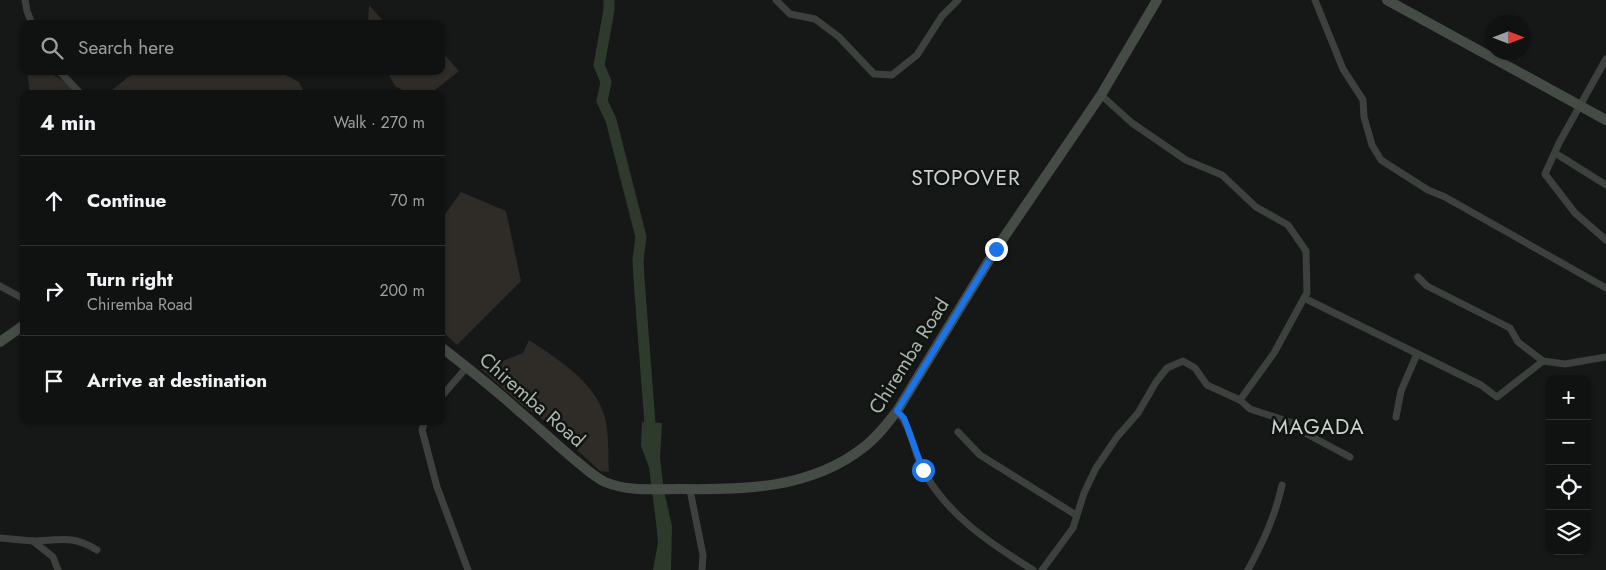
<!DOCTYPE html>
<html lang="en">
<head>
<meta charset="utf-8">
<style>
	:root { --surface:#101211; --page:#191b1a; --text:#f1f3f6; --muted:#9c9e9f; --line:#303231 }
	body { margin:0; font-family:Jost,sans-serif; background:var(--page); color:var(--text) }
	.controls { position:absolute; right:15px; bottom:15px; display:grid; overflow:hidden; border-radius:10px; box-shadow:0 1px 4px #0004 }
	.controls button { width:45px; height:45px; display:grid; place-items:center; padding:0; border:0; border-bottom:1px solid var(--line); background:var(--surface); color:var(--text); font:25px sans-serif }
	.compass { position:absolute; left:1486px; top:15px; width:45px; height:45px; border-radius:50%; background:var(--surface); box-shadow:0 1px 4px #0004; rotate:90deg }
	.stop { position:absolute; width:15px; height:15px; margin:-11px; border:4px solid #1a73e8; border-radius:50%; background:#fff }
	.stop.end { background:#1a73e8; border-color:#fff; box-shadow:0 1px 5px #0008 }
	.list { margin:0; padding:0; list-style:none }
	h2 { display:flex; justify-content:space-between; align-items:center; height:65px; margin:0; padding:0 20px; font-size:21px }
	h2 small { font-size:16px; font-weight:400; color:var(--muted) }
	.list li { display:grid; grid-template-columns:32px 1fr auto; gap:15px; align-items:center; box-sizing:border-box; height:90px; padding:0 20px; border-top:1px solid var(--line) }
	.list b { display:block; font-size:19px; white-space:nowrap }
	.list p { margin:0; font-size:16px; white-space:nowrap; color:var(--muted) }
	.list em { font-size:16px; font-style:normal; color:var(--muted) }
	.icon { flex:none; width:28px; height:28px; fill:none; stroke:currentColor; stroke-width:2; stroke-linecap:round; stroke-linejoin:round }
	.map { position:relative; flex:none; width:1606px; height:570px; overflow:hidden }
	.search { position:absolute; background:var(--surface); box-shadow:0 1px 4px #0004; left:20px; top:20px; width:425px; height:55px; display:flex; align-items:center; gap:12px; box-sizing:border-box; padding:0 18px; border-radius:10px; color:var(--muted); font-size:19px }
	.panel { position:absolute; background:var(--surface); box-shadow:0 1px 4px #0004; left:20px; top:90px; width:425px; height:335px; border-radius:10px }
	.map>svg:first-child { display:block }
	.green { fill:#2f2b26 }
	.water { fill:#2e3b2c }
	.lines { fill:none; stroke-linecap:round; stroke-linejoin:round }
	.river { stroke:#2e3b2c; stroke-width:11 }
	.street { stroke:#3c413d; stroke-width:7 }
	.secondary { stroke:#454c46; stroke-width:10 }
	.route { stroke:#1a73e8; stroke-width:6 }
	.labels { text-anchor:middle; dominant-baseline:central; stroke-width:5; stroke-linejoin:round; paint-order:stroke }
	.street-label { font-size:20px; fill:#a8b7aa; stroke:#111312 }
	.neighbourhood-label { font-size:21px; letter-spacing:1px; fill:#c9d3cb; stroke:#111312 }
</style>
</head>
<body>
<div class="map">
<svg width="1606" height="570" viewBox="0 0 1606 570">
	<rect width="100%" height="100%" fill="#161817"/>
	<g class="green">
		<path d="M369,5L386,24H368Z"/>
		<path d="M441,51L459,71L430,94H409L395,86L387,71H441Z"/>
		<path d="M27,71C53,71 59,76 77,94H30Z"/>
		<path d="M136,71H278L299,82L305,94H107Z"/>
		<path d="M461,192L506,211L521,281L457,345L441,330V220Z"/>
		<path d="M529,340C559,360 599,384 606,422C609,438 608,456 609,472L600,471L547,423L522,405L481,369L523,353Z"/>
	</g>
	<path class="water" d="M642,422L662,423L660,458L664,491L672,526L671,570H653L658,543L657,530L649,467L641,446Z"/>
	<g class="lines">
		<path class="river" d="M609,0V10L599,65L606,82L602,101L611,120L641,237L638,260L639,279L651,437"/>
		<g class="street">
			<path d="M25,0L27,11L32,24"/>
			<path d="M776,0L790,14L815,19L839,37L874,74L892,75L917,55L942,16L958,0"/>
			<path d="M1315,0L1343,69L1363,100L1364,117L1372,145L1381,160L1428,190L1445,197L1606,288"/>
			<path d="M1606,59L1559,143L1545,174L1575,213L1606,240"/>
			<path d="M59,71L81,94"/>
			<path d="M1101,95L1132,123L1186,160L1222,175L1256,207L1288,225L1306,251L1307,293L1304,298L1274,353L1240,400"/>
			<path d="M1555,153L1606,185"/>
			<path d="M1418,277L1427,286L1510,328L1518,342L1543,361"/>
			<path d="M0,286L24,299"/>
			<path d="M1304,298L1481,385L1497,397L1543,361L1565,364L1606,357"/>
			<path d="M441,397L467,367"/>
			<path d="M897,411C912,427 913,451 923,470C947,515 991,544 1033,570"/>
			<path d="M1396,417L1401,391L1417,354"/>
			<path d="M425,421L422,430L437,487L468,570"/>
			<path d="M958,432L980,455L1076,515"/>
			<path d="M690,490L703,555L702,570"/>
			<path d="M0,538L33,541L53,557L58,570"/>
			<path d="M33,541C60,540 73,535 97,550"/>
			<path d="M1042,570L1073,528L1084,493L1096,468L1117,437L1138,413L1156,382L1167,368L1183,361L1195,368L1207,385L1240,400L1250,409L1290,422L1305,433L1350,457"/>
			<path d="M1248,570C1263,542 1275,517 1282,485"/>
		</g>
		<g class="secondary">
			<path d="M1387,0L1606,120"/>
			<path d="M0,342L24,325"/>
			<path d="M441,347C468,368 495,389 520,412C539,428 556,444 575,460C584,467 594,477 605,482C629,492 655,489 680,489C744,490 811,489 864,447C877,437 887,424 897,411L996,249L1101,95L1157,0"/>
		</g>
	</g>
	<g class="lines">
		<path class="route" d="M923,470L904,418L897,411L996,249"/>
	</g>
	<g class="labels">
		<g class="street-label">
			<text transform="translate(909 356) rotate(-58)">Chiremba Road</text>
			<text transform="translate(532 400) rotate(41)">Chiremba Road</text>
		</g>
		<g class="neighbourhood-label">
			<text x="966" y="178">STOPOVER</text>
			<text x="1318" y="427">MAGADA</text>
		</g>
	</g>
</svg>
<div class="controls">
<button>+</button>
<button>−</button>
<button><svg class="icon" aria-label="locate" viewBox="0 0 24 24"><circle cx="12" cy="12" r="6"/><path d="M12 2v4M12 18v4M2 12h4M18 12h4"/></svg></button>
<button><svg class="icon" aria-label="layers" viewBox="0 0 24 24"><path d="M12 4l9 5-9 5-9-5zM3 14l9 5 9-5"/></svg></button>
</div>
<svg class="compass" viewBox="-18 -18 36 36"><path d="M0-13l5 13h-10z" fill="#e53935"/><path d="M0 13l5-13h-10z" fill="#9c9e9f"/></svg>
<div class="stop" style="left:923px;top:470px"></div>
<div class="stop end" style="left:996px;top:249px"></div>
<div class="search"><svg class="icon" aria-label="search" viewBox="0 0 24 24"><circle cx="10" cy="10" r="6"/><path d="M15 15l6 6"/></svg>Search here</div>
<section class="panel">
<h2>4 min<small>Walk · 270 m</small></h2>
<ul class="list">
<li><svg class="icon" aria-label="ahead" viewBox="0 0 24 24"><path d="M12 20V5M6 11l6-6 6 6"/></svg><div><b>Continue</b></div><em>70 m</em></li>
<li><svg class="icon" aria-label="right" viewBox="0 0 24 24"><path d="M7 20v-9h11M14 6l5 5-5 5"/></svg><div><b>Turn right</b><p>Chiremba Road</p></div><em>200 m</em></li>
<li><svg class="icon" aria-label="arrive" viewBox="0 0 24 24"><path d="M6 21V4h12l-3 4 3 4H6"/></svg><div><b>Arrive at destination</b></div></li>
</ul>
</section>
</div>
</body>
</html>
